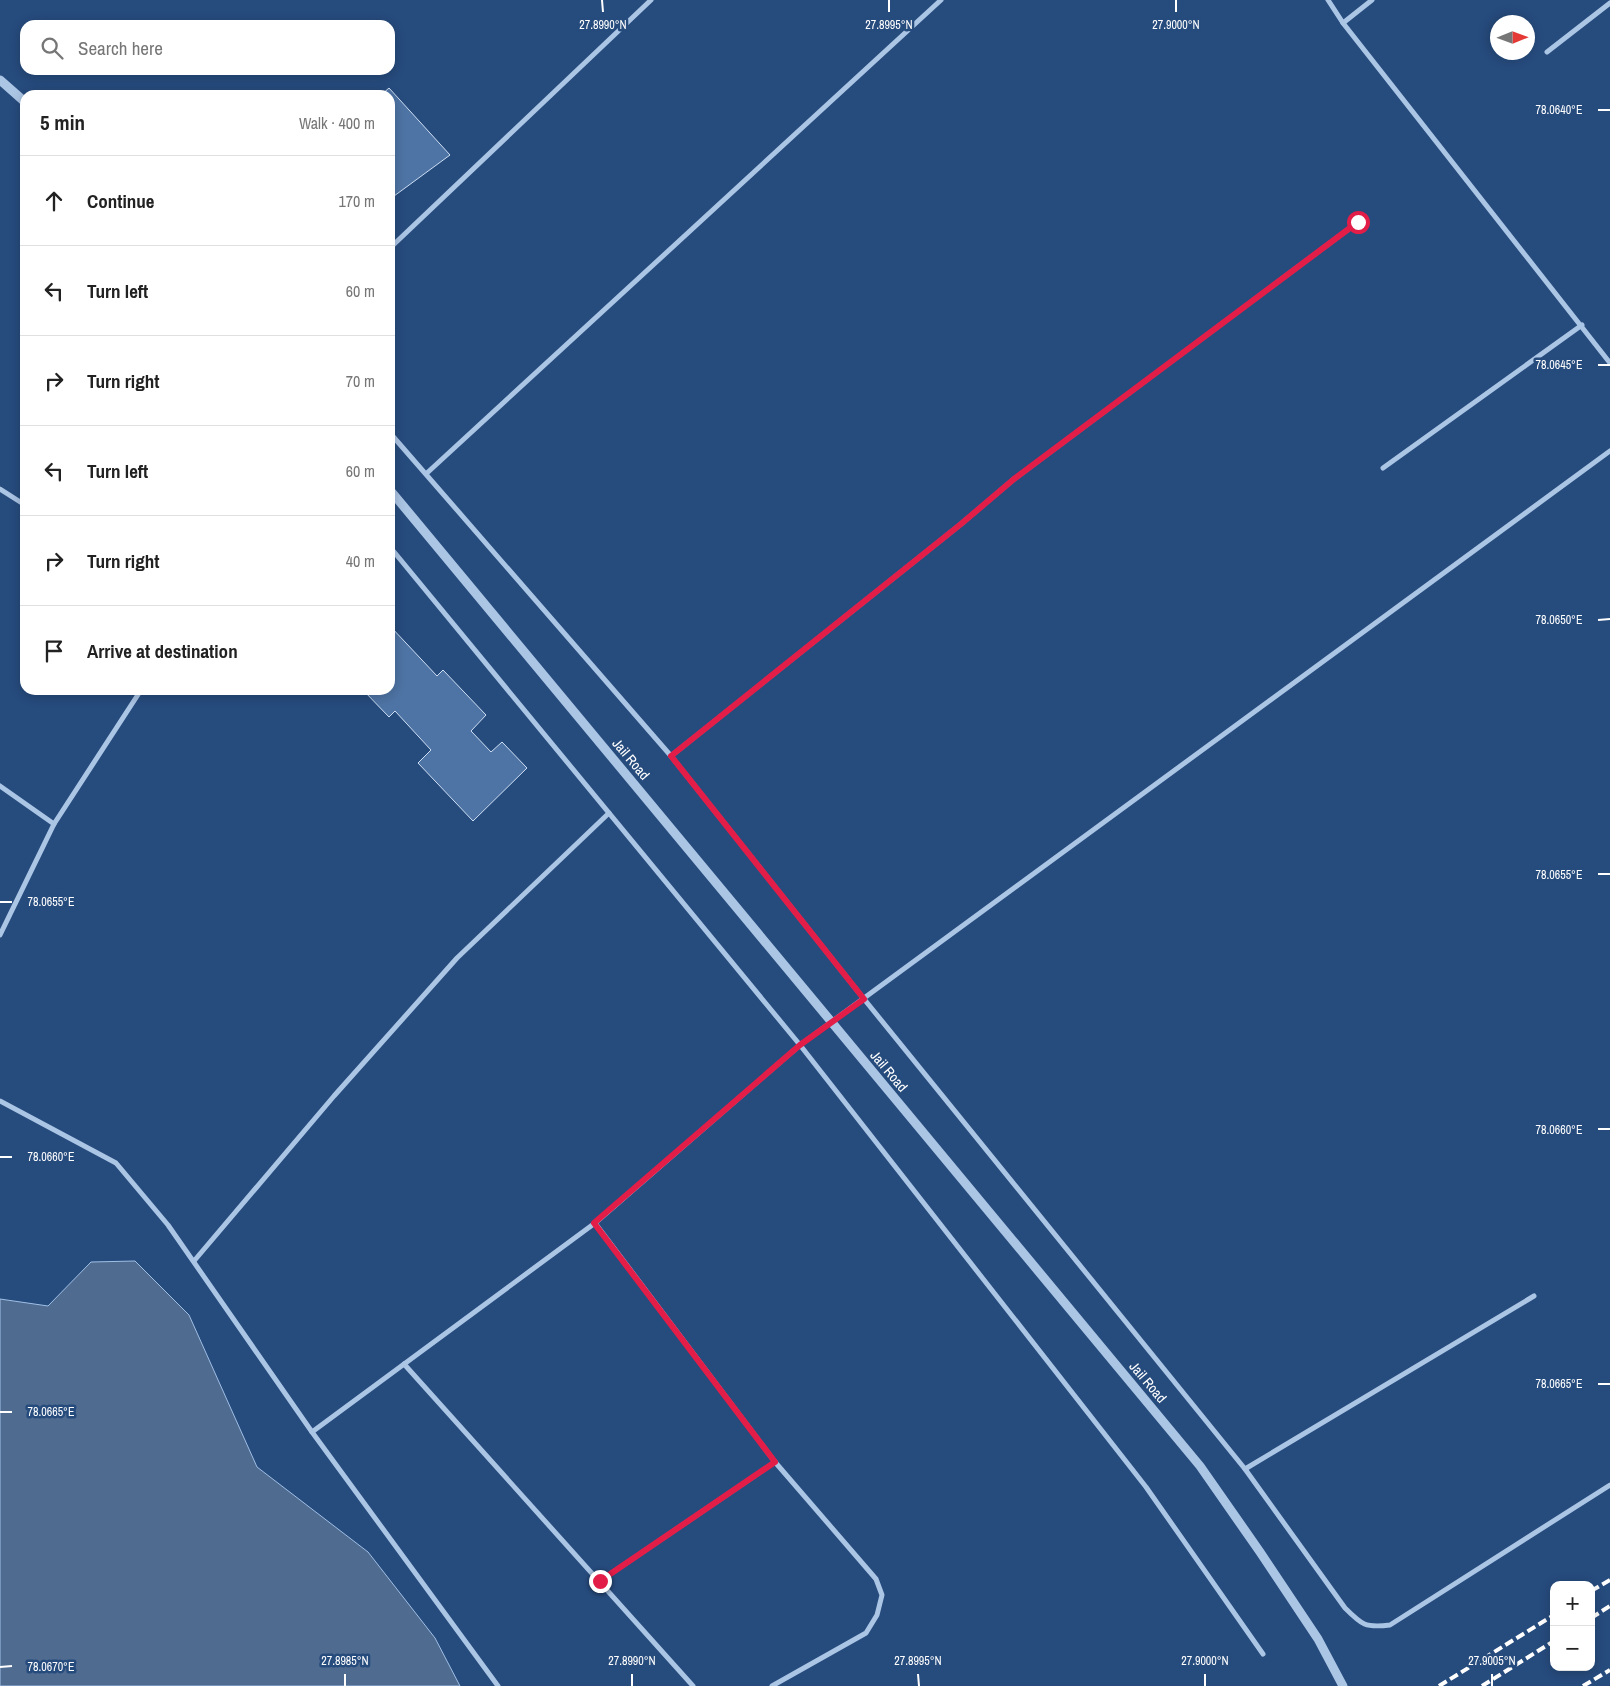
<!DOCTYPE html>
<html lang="en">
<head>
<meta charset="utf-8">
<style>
	:root { --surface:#fff; --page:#f2f2f2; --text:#222; --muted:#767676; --line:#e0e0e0 }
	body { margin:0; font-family:"Archivo Narrow",sans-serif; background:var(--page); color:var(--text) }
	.controls { position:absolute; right:15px; bottom:15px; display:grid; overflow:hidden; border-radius:10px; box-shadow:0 2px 12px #0003 }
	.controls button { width:45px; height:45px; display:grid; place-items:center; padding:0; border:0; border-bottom:1px solid var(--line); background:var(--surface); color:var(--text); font:25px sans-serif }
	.compass { position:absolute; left:1490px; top:15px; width:45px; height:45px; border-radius:50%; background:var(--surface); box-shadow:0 2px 12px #0003; rotate:89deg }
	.stop { position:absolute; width:15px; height:15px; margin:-11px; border:4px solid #e11d48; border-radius:50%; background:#fff }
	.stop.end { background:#e11d48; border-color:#fff; box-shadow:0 1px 5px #0008 }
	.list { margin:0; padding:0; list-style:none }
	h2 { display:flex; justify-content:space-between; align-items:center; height:65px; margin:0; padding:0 20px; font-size:21px }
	h2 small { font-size:16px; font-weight:400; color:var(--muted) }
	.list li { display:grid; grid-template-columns:32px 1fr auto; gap:15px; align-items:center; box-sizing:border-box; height:90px; padding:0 20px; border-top:1px solid var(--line) }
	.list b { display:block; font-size:19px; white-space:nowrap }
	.list em { font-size:16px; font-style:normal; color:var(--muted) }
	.icon { flex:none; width:28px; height:28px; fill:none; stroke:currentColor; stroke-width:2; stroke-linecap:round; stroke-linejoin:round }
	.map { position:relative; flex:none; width:1610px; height:1686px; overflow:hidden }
	.search { position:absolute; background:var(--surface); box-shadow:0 2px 12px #0003; left:20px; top:20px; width:375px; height:55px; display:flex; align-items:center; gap:12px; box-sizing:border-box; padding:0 18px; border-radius:15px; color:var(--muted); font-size:19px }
	.panel { position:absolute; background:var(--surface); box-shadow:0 2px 12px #0003; left:20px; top:90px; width:375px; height:605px; border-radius:15px }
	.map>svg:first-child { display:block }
	.water { fill:#506b90; stroke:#a0bfe5 }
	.building { fill:#4e74a5; stroke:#cedff4 }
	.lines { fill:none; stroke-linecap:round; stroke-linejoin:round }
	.minor { stroke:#abc5e5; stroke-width:5 }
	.tertiary { stroke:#abc5e5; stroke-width:9 }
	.rail { stroke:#fff; stroke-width:4; stroke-dasharray:9 4; stroke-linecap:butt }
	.tertiary-bridge { stroke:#abc5e5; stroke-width:9 }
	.route { stroke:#e11d48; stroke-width:6 }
	.ticks { fill:none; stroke:#fff; stroke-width:2 }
	.labels { text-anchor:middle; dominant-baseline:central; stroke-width:5; stroke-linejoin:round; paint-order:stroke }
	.street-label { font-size:14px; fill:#fff; stroke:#264b7d }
	.ticks-label { font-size:12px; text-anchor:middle; fill:#fff; stroke:#264b7d; stroke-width:5; stroke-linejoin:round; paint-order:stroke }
</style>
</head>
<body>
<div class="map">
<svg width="1610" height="1686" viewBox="0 0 1610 1686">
	<rect width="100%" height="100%" fill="#264b7d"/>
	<path class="water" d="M135,1261L189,1315L257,1467L368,1552L435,1638L460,1686H0V1299L48,1306L91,1262Z"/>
	<g class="building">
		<path d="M389,88L450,155L390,199V95H381Z"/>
		<path d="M390,626L437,676L443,670L486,715L471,731L491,752L502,742L527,768L473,821L418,763L431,750L395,711L389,717L363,690H390Z"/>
	</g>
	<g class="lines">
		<g class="minor">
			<path d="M1328,0L1343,23"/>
			<path d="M1372,0L1343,23L1610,363"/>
			<path d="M1547,52L1610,3"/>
			<path d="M390,248L651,0"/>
			<path d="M390,433L671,756L864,999L1245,1469L1345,1608C1362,1625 1365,1628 1390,1625L1610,1485"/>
			<path d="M1383,468L1582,325"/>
			<path d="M427,473L941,0"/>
			<path d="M0,489L25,505"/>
			<path d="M390,547L800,1045L1146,1487L1263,1654"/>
			<path d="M671,756L961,524L1014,479L1358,222"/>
			<path d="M0,786L54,824"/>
			<path d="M0,935L54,824L141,690"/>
			<path d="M0,1101L116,1163L168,1225L312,1432L498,1686"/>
			<path d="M595,1223L775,1462L876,1579L882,1595L877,1615L866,1633L772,1686"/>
			<path d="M194,1261L334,1096L457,958L609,813"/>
			<path d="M404,1364L693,1686"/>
			<path d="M312,1432L595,1223L800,1045L1610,451"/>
			<path d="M1245,1469L1534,1296"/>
			<path d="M600,1581L775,1462"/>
		</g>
		<path class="tertiary" d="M0,80L25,102"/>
		<g class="rail">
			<path d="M1591,1591L1610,1580"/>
			<path d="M1591,1618L1610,1606"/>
			<path d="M1439,1686L1554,1615"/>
			<path d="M1482,1686L1554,1641"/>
			<path d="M1583,1686L1610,1670"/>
		</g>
		<path class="tertiary-bridge" d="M390,490L1200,1466L1260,1552L1318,1639L1343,1686"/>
	</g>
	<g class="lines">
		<path class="route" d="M600,1581L775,1462L594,1223L800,1045L864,999L671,756L961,524L1014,479L1358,222"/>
	</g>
	<path class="ticks" d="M602,0L603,12M889,0V12M1176,0V12M1598,110H1610M1598,365H1610M1598,620L1610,619M1598,874H1610M0,902H12M1598,1129H1610M0,1157H12M1598,1384H1610M0,1412H12M0,1667L12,1666M345,1674V1686M632,1674V1686M918,1674L919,1686M1205,1674V1686M1492,1674V1686"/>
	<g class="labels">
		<g class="street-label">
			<text transform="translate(631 759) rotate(50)">Jail Road</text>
			<text transform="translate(889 1071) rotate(50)">Jail Road</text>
			<text transform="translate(1148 1382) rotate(50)">Jail Road</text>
		</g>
	</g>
	<g class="ticks-label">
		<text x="603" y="29">27.8990°N</text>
		<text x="889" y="29">27.8995°N</text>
		<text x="1176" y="29">27.9000°N</text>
		<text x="1559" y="114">78.0640°E</text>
		<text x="1559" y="369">78.0645°E</text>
		<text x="1559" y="624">78.0650°E</text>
		<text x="1559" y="879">78.0655°E</text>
		<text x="51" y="906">78.0655°E</text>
		<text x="1559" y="1134">78.0660°E</text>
		<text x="51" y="1161">78.0660°E</text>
		<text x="1559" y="1388">78.0665°E</text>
		<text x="51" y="1416">78.0665°E</text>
		<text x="345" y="1665">27.8985°N</text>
		<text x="632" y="1665">27.8990°N</text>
		<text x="918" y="1665">27.8995°N</text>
		<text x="1205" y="1665">27.9000°N</text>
		<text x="1492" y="1665">27.9005°N</text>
		<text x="51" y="1671">78.0670°E</text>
	</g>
</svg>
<div class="controls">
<button>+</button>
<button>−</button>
</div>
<svg class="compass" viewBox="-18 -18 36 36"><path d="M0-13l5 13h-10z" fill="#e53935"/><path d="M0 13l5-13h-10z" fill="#767676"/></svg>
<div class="stop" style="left:1358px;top:222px"></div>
<div class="stop end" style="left:600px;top:1581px"></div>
<div class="search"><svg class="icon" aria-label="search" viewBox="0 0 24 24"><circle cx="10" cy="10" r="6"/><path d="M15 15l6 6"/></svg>Search here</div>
<section class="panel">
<h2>5 min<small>Walk · 400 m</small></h2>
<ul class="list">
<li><svg class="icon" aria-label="ahead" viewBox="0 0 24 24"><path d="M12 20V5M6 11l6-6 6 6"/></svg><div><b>Continue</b></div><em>170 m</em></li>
<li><svg class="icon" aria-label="left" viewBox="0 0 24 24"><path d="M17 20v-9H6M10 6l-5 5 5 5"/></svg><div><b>Turn left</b></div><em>60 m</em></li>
<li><svg class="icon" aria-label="right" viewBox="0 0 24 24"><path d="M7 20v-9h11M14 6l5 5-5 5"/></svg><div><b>Turn right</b></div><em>70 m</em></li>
<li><svg class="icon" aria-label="left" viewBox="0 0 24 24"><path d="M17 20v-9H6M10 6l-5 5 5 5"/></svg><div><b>Turn left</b></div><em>60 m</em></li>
<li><svg class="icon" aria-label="right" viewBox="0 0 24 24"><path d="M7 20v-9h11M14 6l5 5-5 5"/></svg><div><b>Turn right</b></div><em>40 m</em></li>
<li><svg class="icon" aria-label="arrive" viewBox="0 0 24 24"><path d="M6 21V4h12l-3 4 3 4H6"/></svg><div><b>Arrive at destination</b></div></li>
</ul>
</section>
</div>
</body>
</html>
